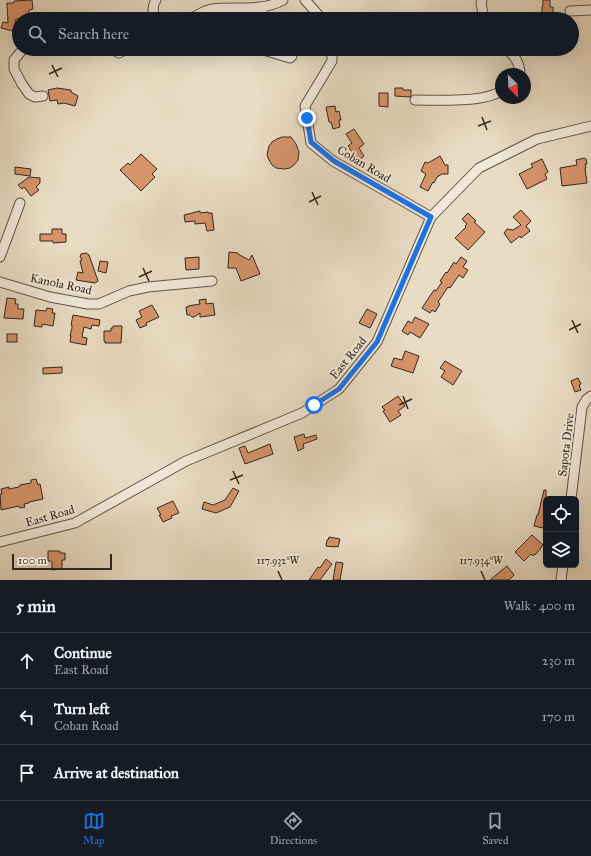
<!DOCTYPE html>
<html lang="en">
<head>
<meta charset="utf-8">
<style>
	:root { --surface:#171b24; --page:#20242c; --text:#f1f3f6; --muted:#9ea1a6; --line:#363941; --accent:#1a73e8 }
	body { margin:0; font-family:"IM FELL Great Primer",serif; background:var(--page); color:var(--text) }
	.controls { position:absolute; right:12px; bottom:12px; display:grid; overflow:hidden; border-radius:6px; box-shadow:0 4px 16px #0002 }
	.controls button { width:36px; height:36px; display:grid; place-items:center; padding:0; border:0; border-bottom:1px solid var(--line); background:var(--surface); color:var(--text); font:20px sans-serif }
	.compass { position:absolute; left:495px; top:68px; width:36px; height:36px; border-radius:50%; background:var(--surface); box-shadow:0 4px 16px #0002; rotate:156deg }
	.scale { position:absolute; left:12px; bottom:10px; width:100px; box-sizing:border-box; padding-left:4px; border:2px solid #31271a; border-top:0; font-size:11px; line-height:14px; white-space:nowrap; color:#31271a; -webkit-text-stroke:3px #f1e8d9; paint-order:stroke }
	.stop { position:absolute; width:12px; height:12px; margin:-9px; border:3px solid #1a73e8; border-radius:50%; background:#fff }
	.stop.end { background:#1a73e8; border-color:#fff; box-shadow:0 1px 4px #0008 }
	.list { margin:0; padding:0; list-style:none }
	h2 { display:flex; justify-content:space-between; align-items:center; height:52px; margin:0; padding:0 16px; font-size:17px }
	h2 small { font-size:13px; font-weight:400; color:var(--muted) }
	.list li { display:grid; grid-template-columns:26px 1fr auto; gap:12px; align-items:center; box-sizing:border-box; height:56px; padding:0 16px; border-top:1px solid var(--line) }
	.list b { display:block; font-size:15px; white-space:nowrap }
	.list p { margin:0; font-size:13px; white-space:nowrap; color:var(--muted) }
	.list em { font-size:13px; font-style:normal; color:var(--muted) }
	.icon { flex:none; width:22px; height:22px; fill:none; stroke:currentColor; stroke-width:2; stroke-linecap:round; stroke-linejoin:round }
	.map { position:relative; flex:none; width:591px; height:580px; overflow:hidden }
	.search { position:absolute; background:var(--surface); box-shadow:0 4px 16px #0002; left:12px; right:12px; top:12px; height:44px; display:flex; align-items:center; gap:10px; box-sizing:border-box; padding:0 14px; border-radius:22px; color:var(--muted); font-size:15px }
	.sheet { height:220px; background:var(--surface) }
	nav { display:flex; justify-content:space-around; align-items:center; box-sizing:border-box; height:56px; border-top:1px solid var(--line); background:var(--surface); font-size:11px; color:var(--muted) }
	nav a { display:grid; justify-items:center; gap:2px }
	nav .on { color:var(--accent) }
	.map>svg:first-child { display:block }
	.building { fill:#d7946b; stroke:#31271a }
	.lines { fill:none; stroke-linecap:round; stroke-linejoin:round }
	.minor-casing { stroke:#5f5444; stroke-width:11 }
	.minor { stroke:#f1e8d9; stroke-width:9 }
	.route { stroke:#1a73e8; stroke-width:5 }
	.ticks { fill:none; stroke:#31271a; stroke-width:1.5 }
	.labels { text-anchor:middle; dominant-baseline:central; stroke-width:4; stroke-linejoin:round; paint-order:stroke }
	.street-label { font-size:12px; fill:#31271a; stroke:#f1e8d9 }
	.ticks-label { font-size:10px; text-anchor:middle; fill:#31271a; stroke:#f1e8d9; stroke-width:4; stroke-linejoin:round; paint-order:stroke }
</style>
</head>
<body>
<div class="map">
<svg width="591" height="580" viewBox="0 0 591 580">
	<rect width="100%" height="100%" fill="#e9dcc4"/>
	<filter id="stains"><feTurbulence type="fractalNoise" baseFrequency=".005" numOctaves="4"/><feColorMatrix values="0 0 0 0 .2 0 0 0 0 .09 0 0 0 0 .02 0 0 0 .5 -.17"/></filter>
	<radialGradient id="worn" r=".72"><stop offset=".6" stop-color="#630" stop-opacity="0"/><stop offset="1" stop-color="#630" stop-opacity=".3"/></radialGradient>
	<g class="building">
		<path d="M32,0L33,9L29,10V19H16L13,31L1,28L3,22L8,23L7,3H14V1Z"/>
		<path d="M543,0H550V7H553V19H542V6H543Z"/>
		<path d="M57,88L71,90V92L78,96L75,106L64,103L58,104L57,100L50,101L48,90Z"/>
		<path d="M395,88H403V90H411V96L410,97L395,96Z"/>
		<path d="M379,93H388V107L379,106Z"/>
		<path d="M335,106L336,112L339,111L341,120H339L340,127L333,129L331,122H329L326,107Z"/>
		<path d="M354,129L364,144L359,148L364,156L358,161L348,146L352,143L346,134Z"/>
		<path d="M282,137H291L296,144L299,152L298,160L294,165L290,168L284,169L276,168L272,165L269,160L267,155L269,146L272,142L277,139Z"/>
		<path d="M141,154L157,169L152,174L155,177L141,191L120,170L128,163L130,165Z"/>
		<path d="M440,156L445,165H448V174H442L437,177L434,183L433,182L428,191L420,187L426,174L421,171L425,162L428,163Z"/>
		<path d="M584,158L586,159L587,164H585L586,168H585L587,183L562,186L560,168L577,165L576,160Z"/>
		<path d="M542,159L548,172L545,174L547,179L527,189L519,174L533,167L531,164Z"/>
		<path d="M15,167L31,169L30,176L15,174Z"/>
		<path d="M29,177L40,178V183L36,187L39,190L31,196L24,187L22,189L18,185Z"/>
		<path d="M521,210L531,221L526,226L530,231L521,238L520,236L511,243L504,233L507,229L513,230L521,225L513,217Z"/>
		<path d="M200,211V213L208,212V213H212L214,230L207,231L205,223L195,224V221L185,222L184,215Z"/>
		<path d="M468,213L476,221L474,222L485,232L468,250L455,238L466,227L465,226L467,224L462,219Z"/>
		<path d="M52,229H62V234H66V242L53,243V241H40V234H52Z"/>
		<path d="M229,252L238,253V254L249,260L252,255L260,274L241,281L236,268H228Z"/>
		<path d="M86,253L89,255L98,281L95,283L76,280L78,272L83,273L80,261L82,260L80,257L81,254Z"/>
		<path d="M199,257V269L186,270L185,258Z"/>
		<path d="M461,257L467,261L463,267L468,270L463,278L459,275L450,288L448,287L438,302L440,304L435,312L432,310L430,313L422,308L434,290L436,291L442,282L440,281L446,272L447,273L454,262L456,264Z"/>
		<path d="M100,261L108,262L106,273L98,271Z"/>
		<path d="M7,298L16,299L15,304H18V309H24L23,319L4,318Z"/>
		<path d="M206,299V304L213,303L215,315L200,317V313L194,317H192L190,315H187L186,307H188V306L200,304L199,300Z"/>
		<path d="M152,305L159,317L146,323L147,325L140,328L136,320L142,317L139,311Z"/>
		<path d="M47,308L53,309L52,313H55L53,326L42,324V327L34,326L36,310L46,311Z"/>
		<path d="M367,309L377,314L370,328L359,323Z"/>
		<path d="M73,315L100,320L99,326L92,325L91,329L84,327L82,337L87,338L86,345L70,342L71,336H70L72,328V325H71Z"/>
		<path d="M415,317L429,324L420,338L410,332L408,335L402,331L408,321L412,323Z"/>
		<path d="M113,326H122L121,343H105V341H104V331H111V328H113Z"/>
		<rect x="7" y="334" width="10" height="8"/>
		<path d="M405,351L419,356L413,373L391,366L394,358L402,360Z"/>
		<path d="M445,361L462,371L453,385L441,377L445,371L440,368Z"/>
		<path d="M62,367V373L43,374V368Z"/>
		<path d="M578,378L581,384L579,385L581,390L575,392L571,381Z"/>
		<path d="M398,396L405,406L398,411L401,415L390,422L383,411L385,410L382,407Z"/>
		<path d="M304,434L305,438L316,435L317,439L303,444L304,448L298,451L294,437Z"/>
		<path d="M270,444L273,454L245,464L239,448L245,446L248,453Z"/>
		<path d="M36,479L38,485L40,484L43,499L29,502V503L24,504L25,507L20,508L19,506L1,510L0,494H2L1,489L9,487V489L19,487L20,485L31,483V480Z"/>
		<path d="M233,488L239,491L230,507L216,513L202,509L204,502L213,505L225,500Z"/>
		<path d="M544,490H546V517L543,528L534,526L537,515H538Z"/>
		<path d="M173,501L179,513L171,516L172,518L163,522L159,515H161L157,508Z"/>
		<path d="M532,535L543,545L541,547V548L535,555V554L533,556L531,554L524,561L515,552Z"/>
		<path d="M329,537L340,539L338,547L335,546V547L326,546L327,540H328Z"/>
		<path d="M48,551H60V553H65V560H62V569L52,570V562L51,561H48Z"/>
		<path d="M326,559L332,564L320,580H309L318,567L320,568Z"/>
		<path d="M336,562L343,563L340,580H333Z"/>
		<path d="M507,566L514,575L509,580H490Z"/>
	</g>
	<g class="lines">
		<defs>
			<g id="minor">
				<path d="M305,0L322,19"/>
				<path d="M482,0L481,3L484,19"/>
				<path d="M260,7L265,19"/>
				<path d="M570,11L591,10"/>
				<path d="M156,19C152,12 152,6 156,0"/>
				<path d="M190,19L205,11L212,9C236,6 262,12 283,0"/>
				<path d="M23,49L14,60V69L22,84L29,94L35,97L43,96"/>
				<path d="M112,49L119,53L126,49"/>
				<path d="M260,49L290,58L292,56V54L289,49"/>
				<path d="M332,49V61L305,106L311,143L333,161L431,217"/>
				<path d="M507,49C515,56 520,64 520,74"/>
				<path d="M415,100C437,100 483,103 501,91"/>
				<path d="M0,257L20,203"/>
				<path d="M0,282L50,297L88,304H99L129,291L148,287L212,281"/>
				<path d="M571,499L582,407L587,399L591,396"/>
				<path d="M0,542L75,523L186,461L302,413L339,389L377,342L431,217L479,168L537,139L591,126"/>
				<path d="M561,580L563,565"/>
			</g>
		</defs>
		<use href="#minor" class="minor-casing"/>
		<use href="#minor" class="minor"/>
	</g>
	<g class="lines">
		<path class="route" d="M307,118L311,142L334,161L431,217L377,342L339,389L314,405"/>
	</g>
	<path class="ticks" d="M52,65L58,77M49,74L62,68M482,117L487,130M478,126L491,121M312,192L318,205M309,202L321,196M143,268L149,281M139,277L152,271M572,320L578,333M569,330L581,324M403,396L408,409M399,405L412,399M233,471L239,484M230,480L243,475M278,571L282,580M481,571L485,580"/>
	<g class="labels">
		<g class="street-label">
			<text transform="translate(364 164) rotate(31)">Coban Road</text>
			<text transform="translate(61 284) rotate(12)">Kanola Road</text>
			<text transform="translate(348 358) rotate(-51)">East Road</text>
			<text transform="translate(566 445) rotate(-83)">Sapota Drive</text>
			<text transform="translate(50 516) rotate(-16)">East Road</text>
		</g>
	</g>
	<g class="ticks-label">
		<text x="278" y="564">117.932°W</text>
		<text x="481" y="564">117.934°W</text>
	</g>
	<rect width="100%" height="100%" filter="url(#stains)"/>
	<rect width="100%" height="100%" fill="url(#worn)"/>
</svg>
<div class="controls">
<button><svg class="icon" aria-label="locate" viewBox="0 0 24 24"><circle cx="12" cy="12" r="6"/><path d="M12 2v4M12 18v4M2 12h4M18 12h4"/></svg></button>
<button><svg class="icon" aria-label="layers" viewBox="0 0 24 24"><path d="M12 4l9 5-9 5-9-5zM3 14l9 5 9-5"/></svg></button>
</div>
<svg class="compass" viewBox="-18 -18 36 36"><path d="M0-13l5 13h-10z" fill="#e53935"/><path d="M0 13l5-13h-10z" fill="#9ea1a6"/></svg>
<div class="scale">100 m</div>
<div class="stop" style="left:314px;top:405px"></div>
<div class="stop end" style="left:307px;top:118px"></div>
<div class="search"><svg class="icon" aria-label="search" viewBox="0 0 24 24"><circle cx="10" cy="10" r="6"/><path d="M15 15l6 6"/></svg>Search here</div>
</div>
<section class="sheet">
<h2>5 min<small>Walk · 400 m</small></h2>
<ul class="list">
<li><svg class="icon" aria-label="ahead" viewBox="0 0 24 24"><path d="M12 20V5M6 11l6-6 6 6"/></svg><div><b>Continue</b><p>East Road</p></div><em>230 m</em></li>
<li><svg class="icon" aria-label="left" viewBox="0 0 24 24"><path d="M17 20v-9H6M10 6l-5 5 5 5"/></svg><div><b>Turn left</b><p>Coban Road</p></div><em>170 m</em></li>
<li><svg class="icon" aria-label="arrive" viewBox="0 0 24 24"><path d="M6 21V4h12l-3 4 3 4H6"/></svg><div><b>Arrive at destination</b></div></li>
</ul>
</section>
<nav>
<a class="on"><svg class="icon" aria-label="map" viewBox="0 0 24 24"><path d="M3 6l6-2 6 2 6-2v14l-6 2-6-2-6 2zM9 4v14M15 6v14"/></svg>Map</a>
<a><svg class="icon" aria-label="directions" viewBox="0 0 24 24"><path d="M12 3l9 9-9 9-9-9zM9 14v-3h6M13 9l2 2-2 2"/></svg>Directions</a>
<a><svg class="icon" aria-label="saved" viewBox="0 0 24 24"><path d="M7 4h10v16l-5-4-5 4z"/></svg>Saved</a>
</nav>
</body>
</html>
